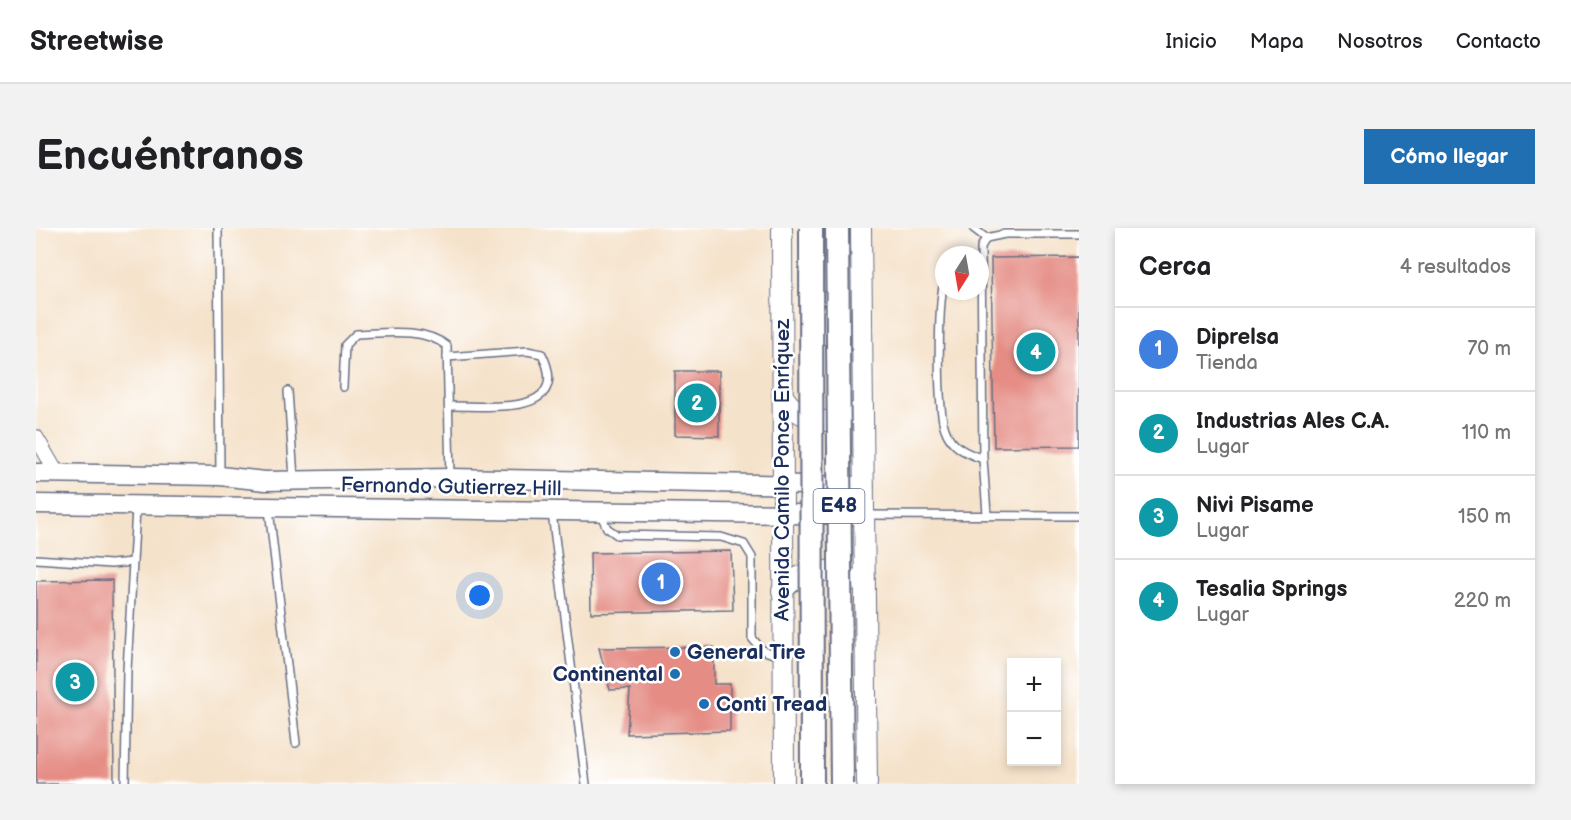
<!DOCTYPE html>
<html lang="es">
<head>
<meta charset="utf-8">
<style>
	:root { --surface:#fff; --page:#f2f2f2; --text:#202124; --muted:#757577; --line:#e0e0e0; --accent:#1f6fb2 }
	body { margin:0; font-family:"Balsamiq Sans",sans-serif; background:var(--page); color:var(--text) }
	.controls { position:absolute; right:18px; bottom:18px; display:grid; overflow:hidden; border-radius:0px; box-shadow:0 3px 9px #0003 }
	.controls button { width:54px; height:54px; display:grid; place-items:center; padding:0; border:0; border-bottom:2px solid var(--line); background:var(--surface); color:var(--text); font:30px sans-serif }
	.compass { position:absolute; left:899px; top:18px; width:54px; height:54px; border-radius:50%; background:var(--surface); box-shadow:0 3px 9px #0003; rotate:191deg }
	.you { position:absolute; left:444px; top:368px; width:21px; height:21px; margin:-15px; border:4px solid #fff; border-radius:50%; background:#1a73e8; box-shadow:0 0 0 9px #1a73e833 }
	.badge { display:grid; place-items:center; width:39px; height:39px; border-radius:50%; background:var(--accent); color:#fff; font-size:20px; font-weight:700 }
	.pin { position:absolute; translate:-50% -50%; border:3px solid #fff; box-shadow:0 2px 6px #0006 }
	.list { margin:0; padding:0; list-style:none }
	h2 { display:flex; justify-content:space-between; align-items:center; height:78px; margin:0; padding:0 24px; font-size:26px }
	h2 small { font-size:20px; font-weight:400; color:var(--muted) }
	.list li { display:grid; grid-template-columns:39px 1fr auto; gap:18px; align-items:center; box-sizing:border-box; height:84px; padding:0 24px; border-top:2px solid var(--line) }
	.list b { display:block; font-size:22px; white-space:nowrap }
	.list p { margin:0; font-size:20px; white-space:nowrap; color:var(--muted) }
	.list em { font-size:20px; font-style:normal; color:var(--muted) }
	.map { position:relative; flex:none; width:1043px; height:556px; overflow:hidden; border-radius:0px }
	header { display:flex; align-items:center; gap:36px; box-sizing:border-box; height:84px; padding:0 30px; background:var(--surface); border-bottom:2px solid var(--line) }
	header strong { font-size:28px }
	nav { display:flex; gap:33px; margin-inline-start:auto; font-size:21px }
	.intro { display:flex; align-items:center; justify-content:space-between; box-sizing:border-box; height:144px; padding:0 36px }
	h1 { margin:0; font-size:42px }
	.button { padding:15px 27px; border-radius:0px; background:var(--accent); color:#fff; font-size:21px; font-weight:700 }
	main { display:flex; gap:36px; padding:0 36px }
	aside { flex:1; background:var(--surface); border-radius:0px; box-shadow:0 3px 9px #0003 }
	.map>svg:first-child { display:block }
	.building { fill:#e58d85 }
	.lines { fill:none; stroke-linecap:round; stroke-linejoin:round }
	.service-casing { stroke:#676e84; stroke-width:10 }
	.minor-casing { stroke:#676e84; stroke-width:16 }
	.tertiary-casing { stroke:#676e84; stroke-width:21 }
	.secondary-casing { stroke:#676e84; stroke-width:22 }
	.service { stroke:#fff; stroke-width:7 }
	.minor { stroke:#fff; stroke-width:14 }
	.tertiary { stroke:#fff; stroke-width:18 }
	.secondary { stroke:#fff; stroke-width:20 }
	.primary-bridge-casing { stroke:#676e84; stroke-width:26; stroke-linecap:butt }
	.primary-bridge { stroke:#fff; stroke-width:22 }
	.poi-dot { fill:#1f6fb2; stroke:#fff; stroke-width:2 }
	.labels { text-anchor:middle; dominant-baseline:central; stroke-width:5; stroke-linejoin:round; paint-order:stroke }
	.shield { fill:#fff; stroke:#5f6d8e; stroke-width:1.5 }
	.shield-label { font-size:20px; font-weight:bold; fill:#1b2f5e }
	.street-label { font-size:21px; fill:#1b2f5e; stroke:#fff }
	.poi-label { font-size:21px; font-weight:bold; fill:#1b2f5e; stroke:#fff; text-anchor:start }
</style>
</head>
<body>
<header>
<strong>Streetwise</strong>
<nav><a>Inicio</a><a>Mapa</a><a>Nosotros</a><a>Contacto</a></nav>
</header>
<div class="intro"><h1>Encuéntranos</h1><a class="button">Cómo llegar</a></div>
<main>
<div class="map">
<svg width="1043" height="556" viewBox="0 0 1043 556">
	<rect width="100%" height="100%" fill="#fff"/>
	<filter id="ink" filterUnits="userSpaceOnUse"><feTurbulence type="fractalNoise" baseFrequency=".0167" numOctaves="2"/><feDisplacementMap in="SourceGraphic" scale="12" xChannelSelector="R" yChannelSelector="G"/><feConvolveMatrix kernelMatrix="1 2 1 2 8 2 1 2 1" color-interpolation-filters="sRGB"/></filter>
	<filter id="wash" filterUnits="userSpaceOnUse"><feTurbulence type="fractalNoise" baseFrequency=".008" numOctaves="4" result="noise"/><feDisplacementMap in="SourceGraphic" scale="24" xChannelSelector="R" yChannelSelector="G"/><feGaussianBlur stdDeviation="1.35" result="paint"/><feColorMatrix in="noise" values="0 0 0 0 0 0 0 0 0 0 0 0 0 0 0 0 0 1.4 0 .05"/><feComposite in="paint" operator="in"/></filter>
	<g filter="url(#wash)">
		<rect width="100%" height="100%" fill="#f5e2ca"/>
		<g id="blocks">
			<g class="building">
				<path d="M1043,29V218L958,219L955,30Z"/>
				<path d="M639,143H683V208L639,207Z"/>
				<path d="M695,323L697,382L555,385L554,325Z"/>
				<path d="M76,352L78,556H0V353Z"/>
				<path d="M678,419V456H694V503L591,506L594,461L574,462L563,420Z"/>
			</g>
		</g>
	</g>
	<g filter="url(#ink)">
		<use href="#blocks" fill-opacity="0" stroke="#676e84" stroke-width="1.5"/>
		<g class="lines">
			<defs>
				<g id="service">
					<path d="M182,0L184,248"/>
					<path d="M937,0L950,10"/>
					<path d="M908,54C902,77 901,180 909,201C915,219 930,225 947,231"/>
					<path d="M411,129L491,123L506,126C537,190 452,177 413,178"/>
					<path d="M307,159L309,117L320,106C349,105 387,99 411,118L414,250"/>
					<path d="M252,163L258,250"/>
					<path d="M233,281L260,515"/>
					<path d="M516,285L550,556"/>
					<path d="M564,285L571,300L581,307L685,309L708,316L716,329V410L726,422L746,429"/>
					<path d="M951,286L947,231L945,19L950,10L969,6H1043"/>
					<path d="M831,287L1043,288"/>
					<path d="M0,331L75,336L97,334"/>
					<path d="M89,556L91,442L100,280"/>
				</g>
				<path id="minor" d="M0,209L21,245"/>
				<g id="tertiary">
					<path d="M0,245L184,248L229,253L414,250L828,258"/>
					<path d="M0,276L828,287"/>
				</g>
				<g id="secondary">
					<path d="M746,0L748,556"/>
					<path d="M825,0L831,556"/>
					<path d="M746,167C762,191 790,201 816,185"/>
					<path d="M746,363C765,341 791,336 816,352"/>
				</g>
			</defs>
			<use href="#service" class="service-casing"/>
			<use href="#minor" class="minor-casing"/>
			<use href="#tertiary" class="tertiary-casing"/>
			<use href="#secondary" class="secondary-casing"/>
			<use href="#service" class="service"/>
			<use href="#minor" class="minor"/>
			<use href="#tertiary" class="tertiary"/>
			<use href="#secondary" class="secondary"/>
			<defs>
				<g id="primary-bridge">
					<path d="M775,0L776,556"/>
					<path d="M801,0L806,556"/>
				</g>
			</defs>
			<use href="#primary-bridge" class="primary-bridge-casing"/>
			<use href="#primary-bridge" class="primary-bridge"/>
		</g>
	</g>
	<g class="poi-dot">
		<circle cx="639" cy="424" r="6"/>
		<circle cx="639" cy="446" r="6"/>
		<circle cx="668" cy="476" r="6"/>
	</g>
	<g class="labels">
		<rect class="shield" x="777.5" y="261" width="51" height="34" rx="4.5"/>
		<g class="shield-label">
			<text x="803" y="278">E48</text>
		</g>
		<g class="street-label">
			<text transform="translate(746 242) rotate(-90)">Avenida Camilo Ponce Enríquez</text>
			<text transform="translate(415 259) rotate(1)">Fernando Gutierrez Hill</text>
		</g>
		<g class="poi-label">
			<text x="651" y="424">General Tire</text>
			<text x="627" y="446" text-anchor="end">Continental</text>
			<text x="680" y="476">Conti Tread</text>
		</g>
	</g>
</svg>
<div class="controls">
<button>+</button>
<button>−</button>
</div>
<svg class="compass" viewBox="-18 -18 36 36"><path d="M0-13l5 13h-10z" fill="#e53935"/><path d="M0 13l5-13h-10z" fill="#757577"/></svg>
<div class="you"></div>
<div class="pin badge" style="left:625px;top:354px;background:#3f7fe0">1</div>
<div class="pin badge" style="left:661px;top:175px;background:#0f9aa8">2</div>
<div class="pin badge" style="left:39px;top:454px;background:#0f9aa8">3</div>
<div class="pin badge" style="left:1000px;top:124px;background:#0f9aa8">4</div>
</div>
<aside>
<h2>Cerca<small>4 resultados</small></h2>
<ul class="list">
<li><span class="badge" style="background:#3f7fe0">1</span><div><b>Diprelsa</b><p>Tienda</p></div><em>70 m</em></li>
<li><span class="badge" style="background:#0f9aa8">2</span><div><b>Industrias Ales C.A.</b><p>Lugar</p></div><em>110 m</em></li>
<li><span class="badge" style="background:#0f9aa8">3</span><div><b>Nivi Pisame</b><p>Lugar</p></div><em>150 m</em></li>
<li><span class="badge" style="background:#0f9aa8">4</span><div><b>Tesalia Springs</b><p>Lugar</p></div><em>220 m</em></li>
</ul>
</aside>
</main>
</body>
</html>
